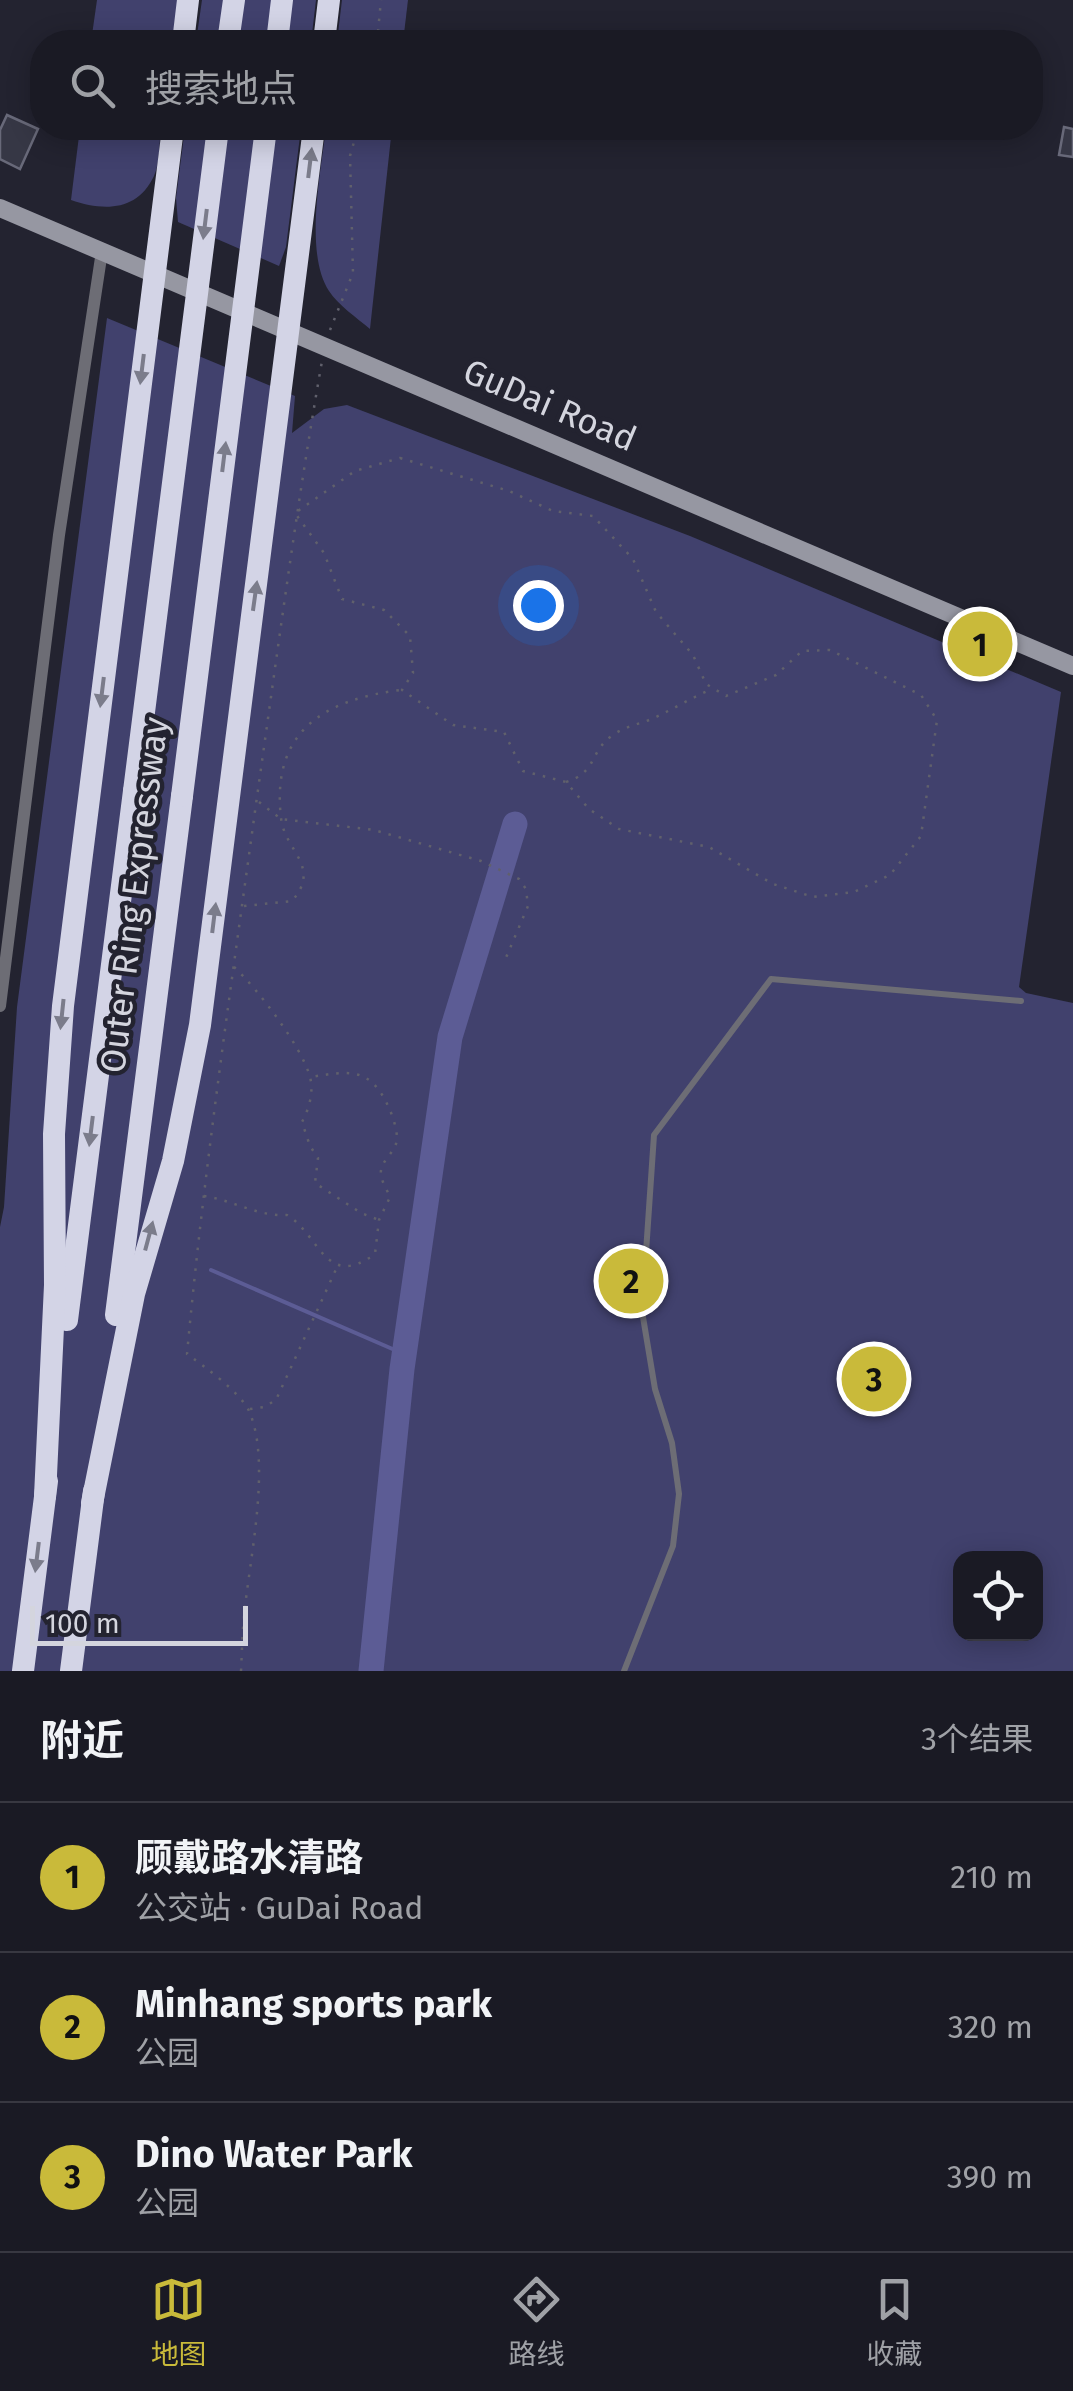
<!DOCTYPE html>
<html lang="zh">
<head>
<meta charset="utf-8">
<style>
	:root { --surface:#1a1a24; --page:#23232c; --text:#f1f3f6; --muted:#9fa1a6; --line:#383841; --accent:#c9ba3a }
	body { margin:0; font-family:"Fira Sans","Noto Sans SC",sans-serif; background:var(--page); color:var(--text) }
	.controls { position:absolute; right:30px; bottom:30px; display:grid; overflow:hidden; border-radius:20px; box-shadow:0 5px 25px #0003 }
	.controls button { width:90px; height:90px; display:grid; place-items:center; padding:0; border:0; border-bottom:2px solid var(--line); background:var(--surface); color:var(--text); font:50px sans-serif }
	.scale { position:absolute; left:30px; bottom:25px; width:218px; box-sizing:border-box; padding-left:10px; border:5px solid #d4d5de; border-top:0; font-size:28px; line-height:35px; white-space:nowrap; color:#d4d5de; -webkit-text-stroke:8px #232330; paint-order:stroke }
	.you { position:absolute; left:538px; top:605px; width:35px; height:35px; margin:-25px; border:8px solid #fff; border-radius:50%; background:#1a73e8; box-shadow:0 0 0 15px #1a73e833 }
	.badge { display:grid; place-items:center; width:65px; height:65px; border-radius:50%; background:var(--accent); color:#111; font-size:32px; font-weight:700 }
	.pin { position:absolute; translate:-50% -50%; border:5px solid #fff; box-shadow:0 2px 10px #0006 }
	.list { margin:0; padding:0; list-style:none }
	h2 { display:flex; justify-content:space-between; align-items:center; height:130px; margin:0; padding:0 40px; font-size:42px }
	h2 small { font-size:32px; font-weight:400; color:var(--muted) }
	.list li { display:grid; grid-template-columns:65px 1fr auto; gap:30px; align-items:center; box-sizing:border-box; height:150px; padding:0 40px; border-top:2px solid var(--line) }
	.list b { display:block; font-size:38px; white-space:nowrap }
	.list p { margin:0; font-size:32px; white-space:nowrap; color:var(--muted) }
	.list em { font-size:32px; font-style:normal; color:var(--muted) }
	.icon { flex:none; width:55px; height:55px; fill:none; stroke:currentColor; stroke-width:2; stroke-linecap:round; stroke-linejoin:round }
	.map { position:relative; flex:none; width:1073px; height:1671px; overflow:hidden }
	.search { position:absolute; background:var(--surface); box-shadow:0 5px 25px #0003; left:30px; right:30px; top:30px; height:110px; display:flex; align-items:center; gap:25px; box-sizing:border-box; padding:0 35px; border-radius:40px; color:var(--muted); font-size:38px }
	.sheet { height:580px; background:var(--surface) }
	nav { display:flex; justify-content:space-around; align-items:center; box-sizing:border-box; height:140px; border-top:2px solid var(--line); background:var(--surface); font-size:28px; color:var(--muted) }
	nav a { display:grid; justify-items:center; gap:5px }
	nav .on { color:var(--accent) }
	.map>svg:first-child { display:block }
	.green { fill:#41416d; fill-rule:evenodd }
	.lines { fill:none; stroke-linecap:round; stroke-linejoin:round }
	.stream { stroke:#5c5c95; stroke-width:4 }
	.river { stroke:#5c5c95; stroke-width:25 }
	.building { fill:#363745; stroke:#686979; stroke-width:2.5 }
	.path { stroke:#60606c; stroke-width:2.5; stroke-dasharray:2.5 8; stroke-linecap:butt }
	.lane { stroke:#6d6d75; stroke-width:6 }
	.street { stroke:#6d6d75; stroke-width:12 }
	.secondary { stroke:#9697a2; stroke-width:18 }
	.highway { stroke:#d3d4e6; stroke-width:22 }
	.highway-bridge { stroke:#d3d4e6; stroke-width:22 }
	.oneway { fill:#7b7c8b }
	.labels { text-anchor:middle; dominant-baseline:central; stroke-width:9; stroke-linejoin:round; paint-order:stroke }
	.street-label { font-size:35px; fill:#d4d5de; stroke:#232330 }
</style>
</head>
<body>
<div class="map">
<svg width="1073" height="1671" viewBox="0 0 1073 1671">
	<rect width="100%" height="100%" fill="#232330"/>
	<g class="green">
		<path d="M97,0H178L172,42H91Z"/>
		<path d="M202,0H316L311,42H196Z"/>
		<path d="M342,0H408L403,42H337Z"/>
		<path d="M80,128H161C159,142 160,163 154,176C137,212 103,211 71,200Z"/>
		<path d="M185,128H301L286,247L279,266L178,222L176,198Z"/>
		<path d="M326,128H392L370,329C357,318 338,305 329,291C304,253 321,171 326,128Z"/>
		<path d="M107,318L295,396L292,433L324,409L347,405L690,536L1061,692L1019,987L1026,993L1073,1003V1671H0V1227L4,1207L17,1007ZM960,1558H1036V1634H960Z"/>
	</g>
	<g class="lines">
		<path class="stream" d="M211,1270L404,1354"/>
		<path class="river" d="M371,1671L402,1369L450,1037L515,824"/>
	</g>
	<g class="building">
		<path d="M7,115L38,129L20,169L0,159V130Z"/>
		<path d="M1064,127L1073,129V157L1059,155Z"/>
	</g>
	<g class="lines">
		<g class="path">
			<path d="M377,42L381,0"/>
			<path d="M330,330L353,273L350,156L358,128"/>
			<path d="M400,458L509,491L553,511L593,516L633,559L656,612L693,655L706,684L726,696L776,675L802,651L830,650L921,695L937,720L921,836L890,875L854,892L813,897L773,884L709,847L619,829L589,809L566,782L523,771L504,732L453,725L402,690L413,673L410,636L384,610L342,599L324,553L295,513L355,471Z"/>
			<path d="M566,782C598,772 589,751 613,735C627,725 642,724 656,717C675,708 693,697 712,689"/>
			<path d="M259,802L281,819L374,830L481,861L519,879L526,889L528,906L505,960"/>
			<path d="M244,906L292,901C322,866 285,852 281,818C271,731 324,700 400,690"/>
			<path d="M234,967C257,988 302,1047 310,1077C314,1092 309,1109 302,1122L310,1146L318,1158L315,1183L361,1213L379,1220"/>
			<path d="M204,1196C232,1200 259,1217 287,1215C321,1236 325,1290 375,1254L379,1220L390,1197C387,1190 382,1182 381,1175C379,1161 396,1153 397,1139C397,1129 393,1117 389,1108C370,1066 350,1071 310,1077"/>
			<path d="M250,1409L264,1407L276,1400L338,1265"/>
			<path d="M241,1671C242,1653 242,1635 244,1617C249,1561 272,1462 249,1411C241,1393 204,1366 187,1354C204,1170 231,987 256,804C277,656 296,509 322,361"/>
		</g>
		<path class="lane" d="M624,1671L673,1546L679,1494L672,1443L655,1389L642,1311L654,1135L771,979L1021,1001"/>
		<path class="street" d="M0,1006L59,535L102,251"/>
		<path class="secondary" d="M0,208L1073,666"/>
		<g class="highway">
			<path d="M183,42L188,0"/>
			<path d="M228,42L234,0"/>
			<path d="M277,42L282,0"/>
			<path d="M324,42L329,0"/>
			<path d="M116,1315L182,796"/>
			<path d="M67,1320L134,791"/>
			<path d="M45,1496L55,1285L54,1134L63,1006L173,128"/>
			<path d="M92,1503L134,1294L173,1161L200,1025L314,128"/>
			<path d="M23,1671L47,1481"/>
			<path d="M71,1671L94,1491"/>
		</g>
		<g class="highway-bridge">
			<path d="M134,791L218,128"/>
			<path d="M182,796L266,128"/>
		</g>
	</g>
	<defs><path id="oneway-solid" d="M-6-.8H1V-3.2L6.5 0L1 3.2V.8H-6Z" transform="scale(2.5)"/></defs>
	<g class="oneway">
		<use href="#oneway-solid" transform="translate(310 163) rotate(-83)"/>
		<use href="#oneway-solid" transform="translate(205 224) rotate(97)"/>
		<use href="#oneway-solid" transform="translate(142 369) rotate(97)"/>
		<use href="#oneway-solid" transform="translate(224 457) rotate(-83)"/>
		<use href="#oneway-solid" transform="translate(255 596) rotate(-82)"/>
		<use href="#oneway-solid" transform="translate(102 692) rotate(97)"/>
		<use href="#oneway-solid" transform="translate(214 918) rotate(-83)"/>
		<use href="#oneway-solid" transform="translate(62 1014) rotate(96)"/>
		<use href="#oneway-solid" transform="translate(91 1131) rotate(97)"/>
		<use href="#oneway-solid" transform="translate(149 1236) rotate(-75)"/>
		<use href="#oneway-solid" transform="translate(37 1557) rotate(97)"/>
	</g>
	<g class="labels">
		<g class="street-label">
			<text transform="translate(550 405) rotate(23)">GuDai Road</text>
			<text transform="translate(134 895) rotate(-83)">Outer Ring Expressway</text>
		</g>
	</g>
</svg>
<div class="controls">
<button><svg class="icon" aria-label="locate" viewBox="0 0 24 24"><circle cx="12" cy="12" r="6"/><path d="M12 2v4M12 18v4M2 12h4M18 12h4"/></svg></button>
</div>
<div class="scale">100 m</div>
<div class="you"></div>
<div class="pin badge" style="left:980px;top:644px">1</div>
<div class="pin badge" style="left:631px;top:1281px">2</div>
<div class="pin badge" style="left:874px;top:1379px">3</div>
<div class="search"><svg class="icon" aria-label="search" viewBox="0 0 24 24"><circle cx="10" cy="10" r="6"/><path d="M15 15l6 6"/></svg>搜索地点</div>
</div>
<section class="sheet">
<h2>附近<small>3个结果</small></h2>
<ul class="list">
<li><span class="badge">1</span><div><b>顾戴路水清路</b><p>公交站 · GuDai Road</p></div><em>210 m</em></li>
<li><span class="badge">2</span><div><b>Minhang sports park</b><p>公园</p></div><em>320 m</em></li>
<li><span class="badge">3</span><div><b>Dino Water Park</b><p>公园</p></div><em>390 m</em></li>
</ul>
</section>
<nav>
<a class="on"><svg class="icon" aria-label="map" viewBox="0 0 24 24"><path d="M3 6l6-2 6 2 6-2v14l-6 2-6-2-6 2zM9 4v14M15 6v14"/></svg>地图</a>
<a><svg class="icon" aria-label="directions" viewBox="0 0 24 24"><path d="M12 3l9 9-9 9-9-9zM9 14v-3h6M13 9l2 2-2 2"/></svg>路线</a>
<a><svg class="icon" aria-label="saved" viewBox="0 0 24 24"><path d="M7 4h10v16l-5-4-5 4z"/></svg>收藏</a>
</nav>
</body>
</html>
